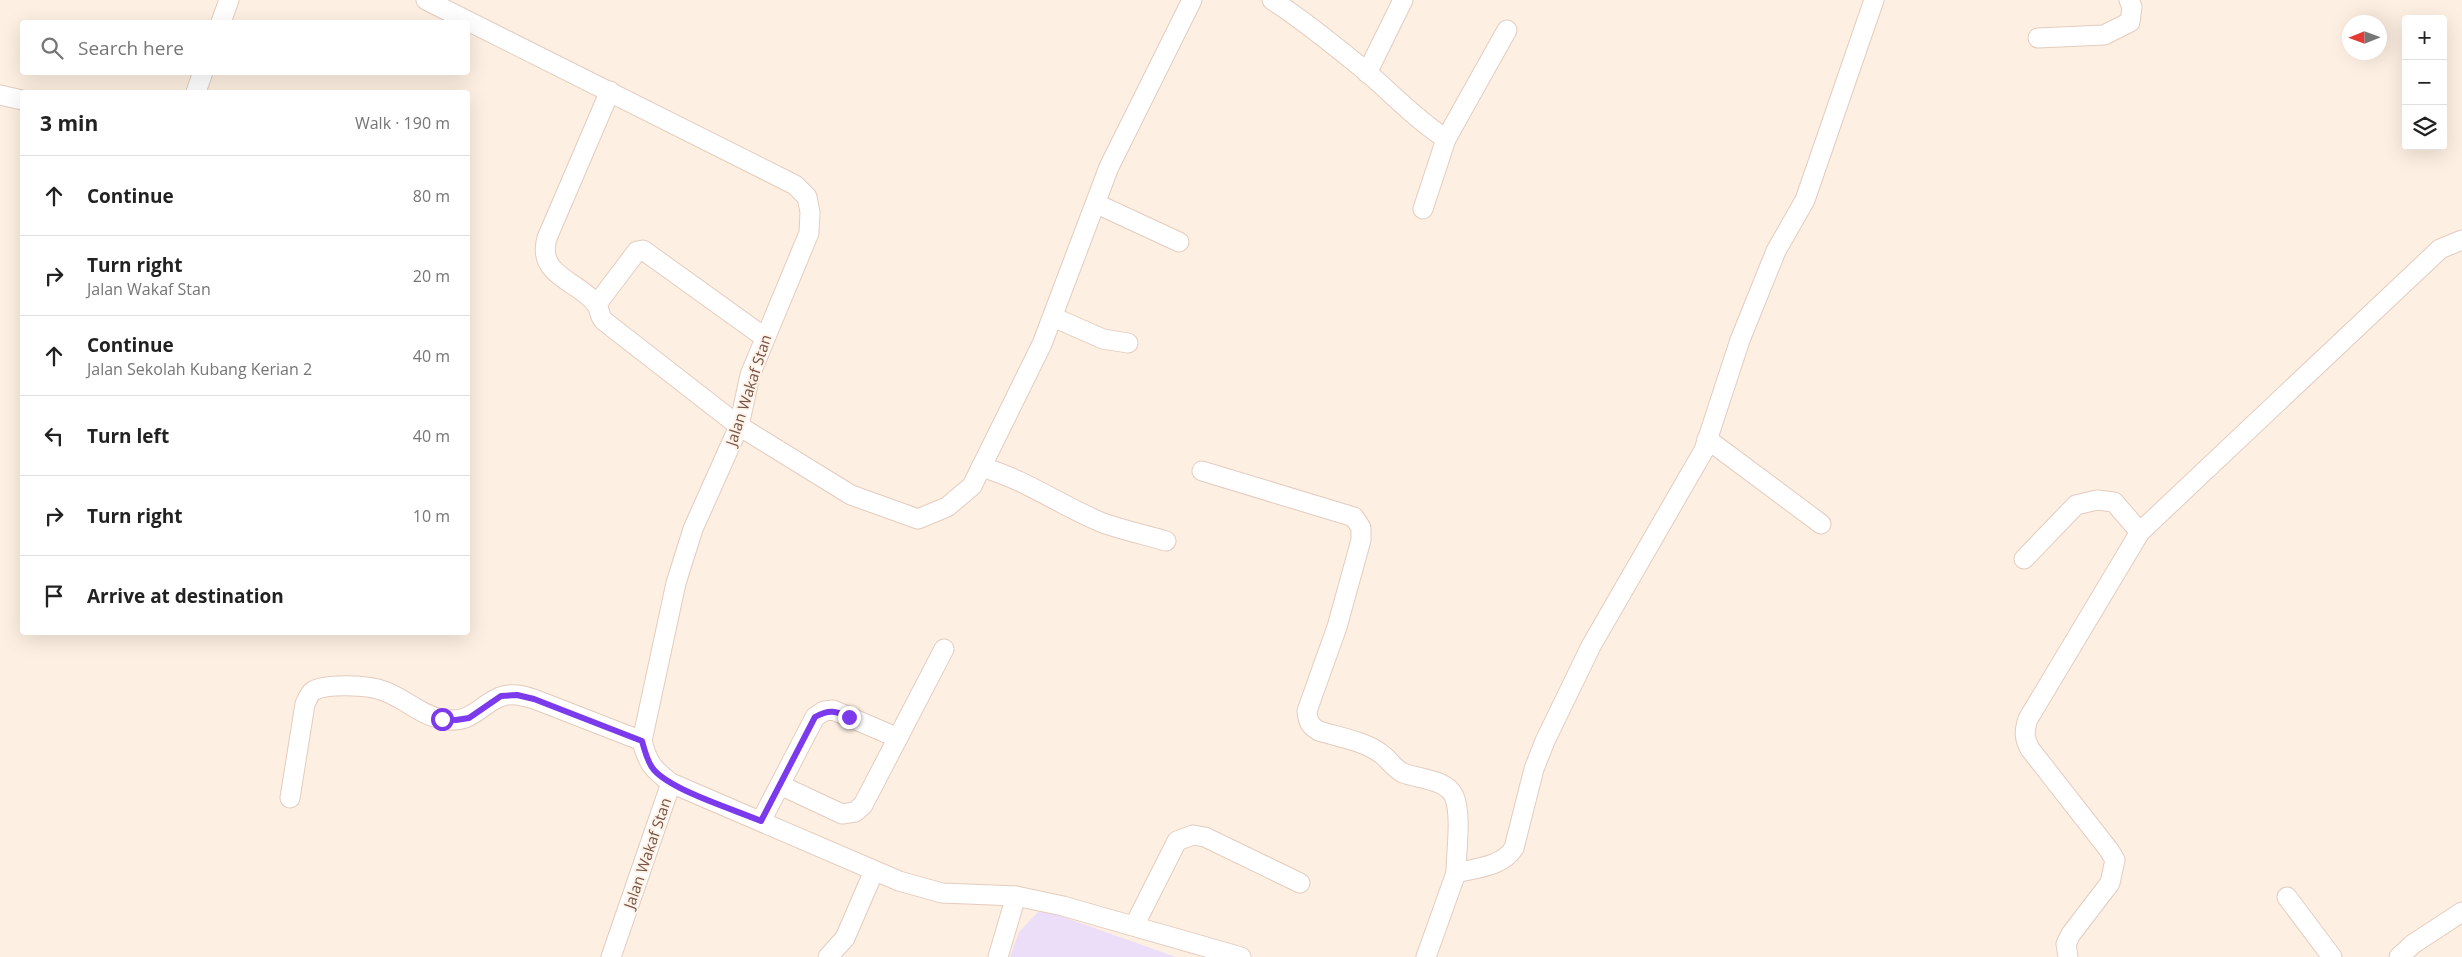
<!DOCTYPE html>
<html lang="en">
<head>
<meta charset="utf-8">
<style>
	:root { --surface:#fff; --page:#f2f2f2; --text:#222; --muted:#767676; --line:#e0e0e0 }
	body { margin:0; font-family:"Open Sans",sans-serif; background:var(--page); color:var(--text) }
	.controls { position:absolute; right:15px; top:15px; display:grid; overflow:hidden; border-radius:5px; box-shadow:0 5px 20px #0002 }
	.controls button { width:45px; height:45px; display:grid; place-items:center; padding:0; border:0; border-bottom:1px solid var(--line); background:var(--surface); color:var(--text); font:25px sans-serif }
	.compass { position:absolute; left:2342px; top:15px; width:45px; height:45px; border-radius:50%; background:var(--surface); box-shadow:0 5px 20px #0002; rotate:269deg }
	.stop { position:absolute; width:15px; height:15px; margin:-11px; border:4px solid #7c3aed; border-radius:50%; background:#fff }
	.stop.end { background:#7c3aed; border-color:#fff; box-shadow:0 1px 5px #0008 }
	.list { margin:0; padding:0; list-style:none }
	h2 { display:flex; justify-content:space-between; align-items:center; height:65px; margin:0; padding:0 20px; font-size:21px }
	h2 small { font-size:16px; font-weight:400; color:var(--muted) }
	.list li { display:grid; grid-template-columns:32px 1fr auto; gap:15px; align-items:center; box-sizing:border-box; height:80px; padding:0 20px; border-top:1px solid var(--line) }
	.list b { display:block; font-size:19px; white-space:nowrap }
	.list p { margin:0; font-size:16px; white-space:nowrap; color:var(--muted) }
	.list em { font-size:16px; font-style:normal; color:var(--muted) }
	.icon { flex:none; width:28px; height:28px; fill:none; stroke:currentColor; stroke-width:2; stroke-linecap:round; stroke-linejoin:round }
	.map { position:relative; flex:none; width:2462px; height:957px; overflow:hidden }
	.search { position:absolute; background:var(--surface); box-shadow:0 5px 20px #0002; left:20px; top:20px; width:450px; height:55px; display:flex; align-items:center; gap:12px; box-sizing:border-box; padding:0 18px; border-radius:5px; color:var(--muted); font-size:19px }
	.panel { position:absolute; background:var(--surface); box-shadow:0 5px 20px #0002; left:20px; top:90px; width:450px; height:545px; border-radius:5px }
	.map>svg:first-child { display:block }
	.education { fill:#ecdef9 }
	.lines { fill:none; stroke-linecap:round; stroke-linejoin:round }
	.minor-casing { stroke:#e3ccbf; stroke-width:21 }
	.minor { stroke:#fff; stroke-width:19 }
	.route { stroke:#7c3aed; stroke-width:6 }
	.labels { text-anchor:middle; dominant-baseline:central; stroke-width:4; stroke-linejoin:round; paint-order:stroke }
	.street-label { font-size:15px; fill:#755247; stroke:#fff3e8 }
</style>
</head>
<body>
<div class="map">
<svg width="2462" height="957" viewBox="0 0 2462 957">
	<rect width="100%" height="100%" fill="#fdefe1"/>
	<path class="education" d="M1041,909L1176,957H1010L1019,932Z"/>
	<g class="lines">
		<defs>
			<g id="minor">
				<path d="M426,0L795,185L807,197L810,212L809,233L750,375L739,426L693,529L676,583L642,741C648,764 653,769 671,783L899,881L942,893L1016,896L1063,906L1241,957"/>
				<path d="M1272,0C1305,21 1336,47 1367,72C1393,95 1417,120 1446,139L1423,209"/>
				<path d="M221,22L229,0"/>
				<path d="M2038,38L2104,35L2130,22L2132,7L2129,0"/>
				<path d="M1367,73L1403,0"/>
				<path d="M610,91L547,238C536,276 579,281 596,304C600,309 599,316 604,321L739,426L851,495L918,519L947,507L972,486L1042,344L1109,167L1192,0"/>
				<path d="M196,92L203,72"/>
				<path d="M0,95L22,100"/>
				<path d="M1446,139L1507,30"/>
				<path d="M1097,204L1179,242"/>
				<path d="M597,304L637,251L643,250L764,337"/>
				<path d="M1053,317L1103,339L1128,343"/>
				<path d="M1707,439L1821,524"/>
				<path d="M981,467C1025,479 1061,506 1103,523C1123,530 1145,535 1166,541"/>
				<path d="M1202,471L1354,517L1361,528V540L1337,627L1307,711C1308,722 1310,726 1319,731C1338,737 1364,741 1380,753C1389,759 1393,768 1403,773C1419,779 1446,779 1454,796C1462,814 1456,853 1456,873"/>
				<path d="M2024,559L2076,505L2097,500L2114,502L2140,532"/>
				<path d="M780,785L842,814L855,812L863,805L944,649"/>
				<path d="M290,798L305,704C307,700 309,694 313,691C326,683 369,685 384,691C404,698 420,715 442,719C471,725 478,706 500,697C511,692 524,696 534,699L642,741"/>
				<path d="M761,821L815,717L824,711L833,710L898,738"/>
				<path d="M2287,897L2332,957"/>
				<path d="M1134,926L1177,841L1193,835L1205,837L1300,883"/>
				<path d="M611,957L671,783"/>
				<path d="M828,957L845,938L874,871"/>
				<path d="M998,957L1016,896"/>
				<path d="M1426,957L1456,873C1476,868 1502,867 1514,848L1534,769L1545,741L1591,646L1704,450L1740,340L1776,251L1805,200L1874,0"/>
				<path d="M2068,957L2066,944L2071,934L2110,883L2115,860L2109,850L2030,749C2024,738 2024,731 2028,719L2140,532L2440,249L2462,240"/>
				<path d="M2399,957L2413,944L2462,912"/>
			</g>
		</defs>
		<use href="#minor" class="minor-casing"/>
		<use href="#minor" class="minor"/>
	</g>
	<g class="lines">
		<path class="route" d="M442,719L456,720L469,718L501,696L517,695L534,699L642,741C645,751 647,762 654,770C673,791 733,809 761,821L815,717C829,709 836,711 849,717"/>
	</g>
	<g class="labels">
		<g class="street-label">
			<text transform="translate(748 390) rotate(-72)">Jalan Wakaf Stan</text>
			<text transform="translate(647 853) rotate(-71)">Jalan Wakaf Stan</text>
		</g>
	</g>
</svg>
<div class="controls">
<button>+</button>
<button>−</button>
<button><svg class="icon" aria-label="layers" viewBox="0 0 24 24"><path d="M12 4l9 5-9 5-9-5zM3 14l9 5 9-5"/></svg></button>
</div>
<svg class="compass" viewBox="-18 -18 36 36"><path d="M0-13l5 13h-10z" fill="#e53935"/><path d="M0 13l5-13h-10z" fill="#767676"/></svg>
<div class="stop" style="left:442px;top:719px"></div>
<div class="stop end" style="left:849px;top:717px"></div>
<div class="search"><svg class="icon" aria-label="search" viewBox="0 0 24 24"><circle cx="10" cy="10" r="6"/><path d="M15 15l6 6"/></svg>Search here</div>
<section class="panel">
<h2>3 min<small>Walk · 190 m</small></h2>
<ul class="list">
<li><svg class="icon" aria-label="ahead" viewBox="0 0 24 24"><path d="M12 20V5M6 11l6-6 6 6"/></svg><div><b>Continue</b></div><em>80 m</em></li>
<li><svg class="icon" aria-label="right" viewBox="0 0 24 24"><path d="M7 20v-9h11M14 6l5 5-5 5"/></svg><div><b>Turn right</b><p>Jalan Wakaf Stan</p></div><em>20 m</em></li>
<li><svg class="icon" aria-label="ahead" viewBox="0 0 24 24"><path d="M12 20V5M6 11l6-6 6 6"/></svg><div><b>Continue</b><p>Jalan Sekolah Kubang Kerian 2</p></div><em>40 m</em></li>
<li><svg class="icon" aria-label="left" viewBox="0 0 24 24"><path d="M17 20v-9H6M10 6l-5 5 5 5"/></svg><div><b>Turn left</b></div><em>40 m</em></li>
<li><svg class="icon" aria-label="right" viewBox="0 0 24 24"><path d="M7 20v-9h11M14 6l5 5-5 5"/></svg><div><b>Turn right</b></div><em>10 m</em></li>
<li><svg class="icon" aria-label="arrive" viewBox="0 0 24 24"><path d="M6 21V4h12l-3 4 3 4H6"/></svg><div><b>Arrive at destination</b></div></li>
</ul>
</section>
</div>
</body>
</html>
